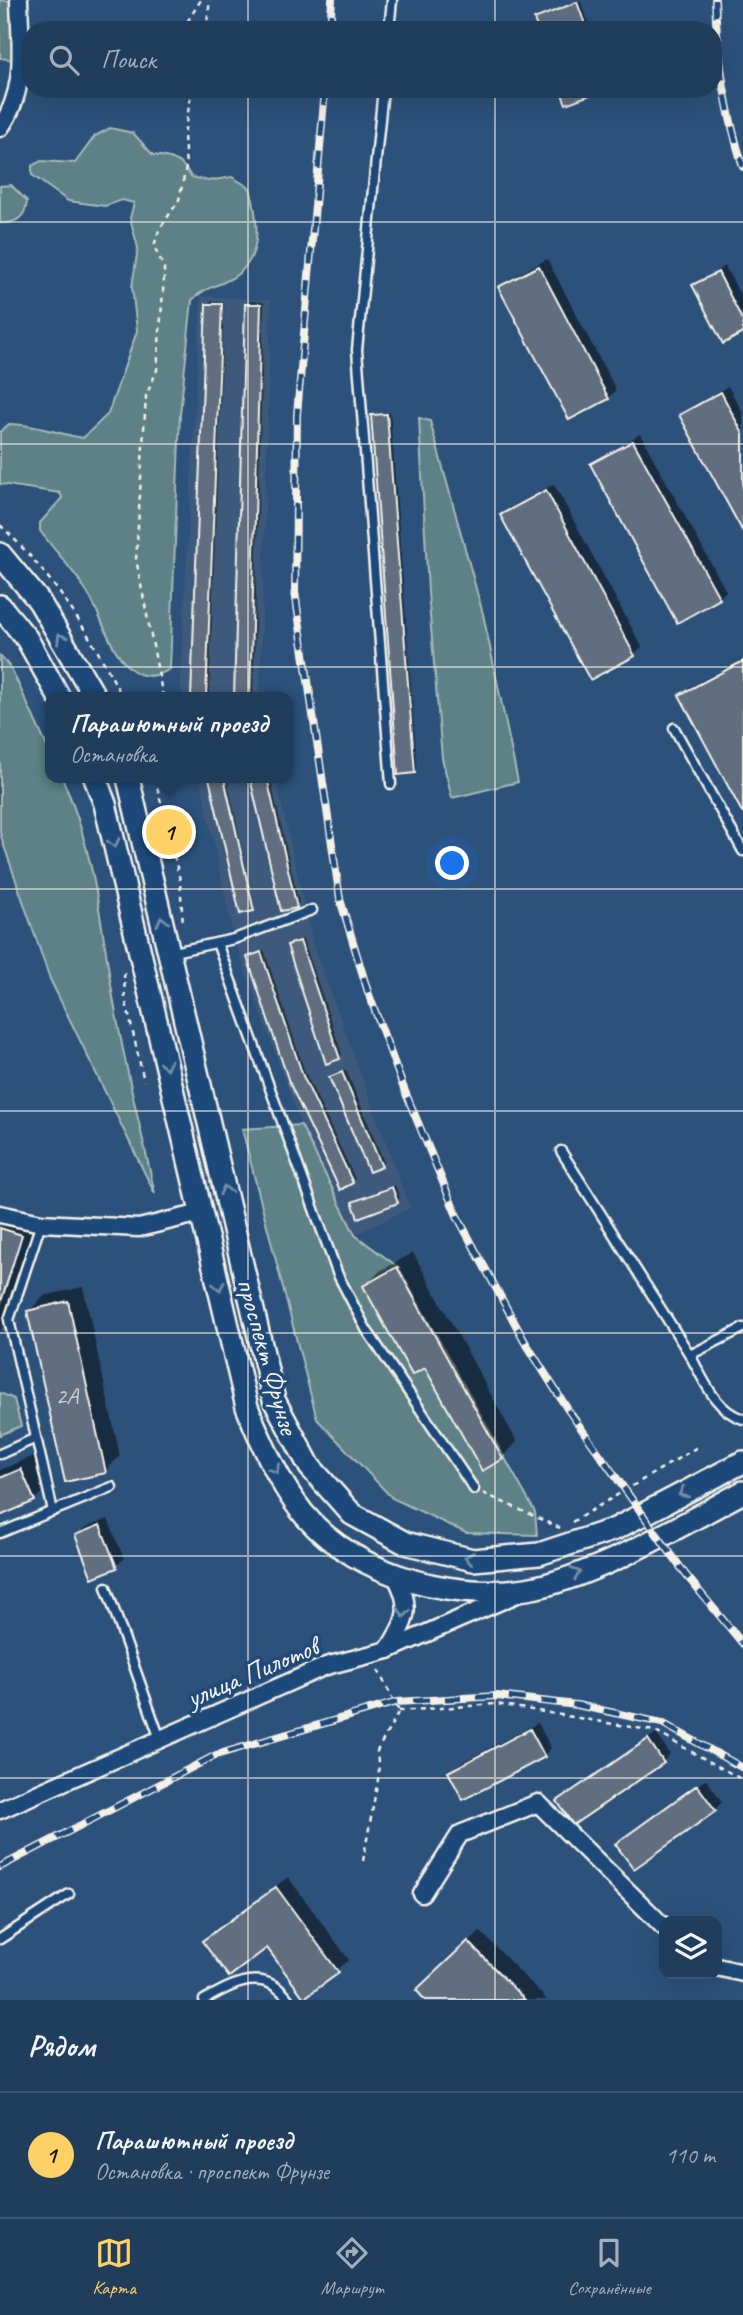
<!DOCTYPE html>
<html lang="ru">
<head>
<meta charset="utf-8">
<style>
	:root { --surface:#213d5c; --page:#2d4865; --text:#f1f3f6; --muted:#a2aebb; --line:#3e5672; --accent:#ffd166 }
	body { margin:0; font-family:Caveat,sans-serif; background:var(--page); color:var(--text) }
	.controls { position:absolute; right:21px; bottom:21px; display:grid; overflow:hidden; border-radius:14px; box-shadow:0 7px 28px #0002 }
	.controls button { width:63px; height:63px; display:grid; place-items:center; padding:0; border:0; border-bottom:2px solid var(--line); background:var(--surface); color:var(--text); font:35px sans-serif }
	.you { position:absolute; left:453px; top:864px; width:24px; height:24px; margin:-18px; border:5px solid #fff; border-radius:50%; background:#1a73e8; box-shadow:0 0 0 10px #1a73e833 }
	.badge { display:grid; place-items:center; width:46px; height:46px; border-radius:50%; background:var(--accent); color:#111; font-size:23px; font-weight:700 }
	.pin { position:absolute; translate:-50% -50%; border:4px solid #fff; box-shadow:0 2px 7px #0006 }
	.popup { position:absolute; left:45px; top:692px; width:248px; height:91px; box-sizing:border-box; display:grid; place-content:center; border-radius:14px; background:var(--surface); filter:drop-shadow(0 2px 5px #0005); font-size:23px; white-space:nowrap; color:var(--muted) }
	.popup b { font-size:26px; color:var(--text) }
	.popup::after { content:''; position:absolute; left:50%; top:100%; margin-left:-14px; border:14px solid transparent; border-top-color:var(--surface) }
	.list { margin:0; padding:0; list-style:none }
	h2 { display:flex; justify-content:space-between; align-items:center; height:91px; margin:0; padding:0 28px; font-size:30px }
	h2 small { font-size:23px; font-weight:400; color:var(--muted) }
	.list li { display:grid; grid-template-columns:46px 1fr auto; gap:21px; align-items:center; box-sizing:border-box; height:126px; padding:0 28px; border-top:2px solid var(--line) }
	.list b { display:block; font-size:26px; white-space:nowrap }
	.list p { margin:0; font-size:23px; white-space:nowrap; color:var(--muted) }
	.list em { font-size:23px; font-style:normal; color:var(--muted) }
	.icon { flex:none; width:38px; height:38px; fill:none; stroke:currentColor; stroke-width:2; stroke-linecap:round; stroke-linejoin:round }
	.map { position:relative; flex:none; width:743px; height:2000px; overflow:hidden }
	.search { position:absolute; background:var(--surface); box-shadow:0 7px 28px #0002; left:21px; right:21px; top:21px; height:77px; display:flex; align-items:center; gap:18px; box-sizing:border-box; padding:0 24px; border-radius:28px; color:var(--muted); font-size:26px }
	.sheet { height:217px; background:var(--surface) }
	nav { display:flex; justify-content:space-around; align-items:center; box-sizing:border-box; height:98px; border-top:2px solid var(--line); background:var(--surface); font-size:19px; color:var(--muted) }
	nav a { display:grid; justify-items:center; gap:4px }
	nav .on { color:var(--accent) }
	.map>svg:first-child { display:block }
	.built { fill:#3c5a7c }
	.green { fill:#5d8186; stroke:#a8b9b7; stroke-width:2 }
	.shadow { fill:#0007 }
	.building { fill:#606e80; stroke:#f4f1e8; stroke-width:2 }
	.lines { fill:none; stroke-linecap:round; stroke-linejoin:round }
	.lane-casing { stroke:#f4f1e8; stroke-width:13 }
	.street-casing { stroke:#f4f1e8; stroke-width:21 }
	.secondary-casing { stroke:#f4f1e8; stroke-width:26 }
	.path { stroke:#f4f1e8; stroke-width:2.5; stroke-dasharray:5 5; stroke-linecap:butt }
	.lane { stroke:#1f4a7a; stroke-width:8 }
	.street { stroke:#1f4a7a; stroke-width:16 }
	.secondary { stroke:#1f4a7a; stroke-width:21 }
	.rail-casing { stroke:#f4f1e8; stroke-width:8 }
	.rail { stroke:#1f4a7a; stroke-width:5; stroke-dasharray:16; stroke-linecap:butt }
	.oneway { stroke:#748da6 }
	.grid { fill:none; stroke:#f4f1e8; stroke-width:2; stroke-opacity:0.55 }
	.labels { text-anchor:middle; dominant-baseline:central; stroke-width:7; stroke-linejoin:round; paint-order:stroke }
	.number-label { font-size:24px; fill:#cfd0ce }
	.street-label { font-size:28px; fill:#f4f1e8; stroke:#1f4a7a }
</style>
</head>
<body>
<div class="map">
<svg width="743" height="2000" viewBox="0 0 743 2000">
	<rect width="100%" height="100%" fill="#2c517b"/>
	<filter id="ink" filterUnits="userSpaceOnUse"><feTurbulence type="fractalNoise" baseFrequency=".0143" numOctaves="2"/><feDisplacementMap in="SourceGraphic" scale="14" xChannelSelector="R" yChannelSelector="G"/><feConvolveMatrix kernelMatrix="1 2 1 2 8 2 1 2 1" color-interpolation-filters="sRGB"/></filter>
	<g filter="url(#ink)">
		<g class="built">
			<path d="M201,296L271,300L260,697H183L180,683Z"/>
			<path d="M200,778H276L313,944L410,1208L355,1235L301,1125L234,939Z"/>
		</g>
		<g class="green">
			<path d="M0,0L12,1L14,60L0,58Z"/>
			<path d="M110,128L133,133L153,155C171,157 183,160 191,177L208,181L232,177L250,188C259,222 265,265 224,282C211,288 203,289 192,300L180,414L170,669C121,700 105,619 87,592C74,571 55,551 40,531V523L62,498L60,493L0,484V432L9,424C35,424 58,434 83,438L108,414L137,331L132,287L138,248L130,218L134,203L122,200L105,206L68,201L32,175V166L41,161L75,163L95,136Z"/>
			<path d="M11,185L27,201C26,217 16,224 0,223V186Z"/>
			<path d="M419,418L430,421L483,614L518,782L452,798L442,758L428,592Z"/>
			<path d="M0,656L11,668L50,753V778H62C92,843 100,914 111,985C122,1055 140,1125 155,1194L50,979L3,843L0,832Z"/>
			<path d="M301,1125L355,1235L398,1267L535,1512L537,1535L466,1533L392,1498L317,1419L242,1129Z"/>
			<path d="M0,1393L14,1399L21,1426L0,1435Z"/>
		</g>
		<g class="shadow">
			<path d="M580,0L591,30H540L536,19L539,16Z"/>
			<path d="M547,259L616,390L608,398L570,418L501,287L508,280Z"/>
			<path d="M725,266L743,300V331L695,285Z"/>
			<path d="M211,301L224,302L209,697L205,689L202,690L204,697H193L208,305Z"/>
			<path d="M250,301L264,302L253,697H235L246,305Z"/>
			<path d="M728,386L743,413V528L682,415Z"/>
			<path d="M390,412L417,768L414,772L372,416Z"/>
			<path d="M640,434L726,591L719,598L592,465Z"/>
			<path d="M554,484L642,647L634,654L590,678L503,515L510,508Z"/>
			<path d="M743,659V810L681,696L688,688Z"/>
			<path d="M226,778H227L255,907Z"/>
			<path d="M252,778H270L299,903L296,906L282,909Z"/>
			<path d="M303,939L342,1054L339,1058L289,946Z"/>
			<path d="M264,950L305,1072L355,1179L352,1182L290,1081L249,957Z"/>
			<path d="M346,1070L384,1162L381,1165L331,1078Z"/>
			<path d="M395,1185L400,1198L397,1202H354Z"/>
			<path d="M0,1208L36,1220L0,1333Z"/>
			<path d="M413,1253L517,1442L502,1457L483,1468L426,1365L365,1286L380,1271Z"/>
			<path d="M83,1287L120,1456L105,1471L29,1311L44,1296Z"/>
			<path d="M37,1455L49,1485L34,1500L0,1514V1470Z"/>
			<path d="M108,1519L124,1559L116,1566L77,1535L85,1528Z"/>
			<path d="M538,1723L551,1748L544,1756L450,1772L457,1765Z"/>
			<path d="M656,1733L670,1754L663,1762L559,1802Z"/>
			<path d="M706,1779L722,1802L715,1810L618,1844Z"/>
			<path d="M288,1877L349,1960L304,1996L268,1946L205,1941Z"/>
			<path d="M480,1931L547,2000H428L418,1990Z"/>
		</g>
		<g class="building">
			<path d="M577,2L587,30H538L534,19Z"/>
			<path d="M560,89H606L566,104Z"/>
			<path d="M539,266L609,399L569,420L498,287Z"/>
			<path d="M718,272L743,321V333L723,344L692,285Z"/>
			<path d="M206,304H222L206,697H191Z"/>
			<path d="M245,304H261L250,697H234Z"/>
			<path d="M721,392L743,434V532L679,415Z"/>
			<path d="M387,414L415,773L398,775L371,415Z"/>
			<path d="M633,441L720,599L677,623L590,464Z"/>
			<path d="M546,490L635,656L590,680L500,515Z"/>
			<path d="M743,661V814L679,695Z"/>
			<path d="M209,778H224L254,911L240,914Z"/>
			<path d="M250,778H267L297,908L281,911Z"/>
			<path d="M300,941L340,1059L326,1064L287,945Z"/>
			<path d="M261,952L303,1076L353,1183L340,1190L289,1082L247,957Z"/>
			<path d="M342,1072L382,1167L369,1172L329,1077Z"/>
			<path d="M392,1187L398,1203L358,1218L352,1202Z"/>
			<path d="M0,1228L22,1235L0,1305Z"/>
			<path d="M397,1267L503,1459L482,1471L425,1368L412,1375L363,1286Z"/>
			<path d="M68,1301L106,1473L65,1482L27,1311Z"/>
			<path d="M21,1469L35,1501L0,1516V1478Z"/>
			<path d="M100,1525L117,1568L92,1578L75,1535Z"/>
			<path d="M530,1729L545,1757L463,1800L448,1772Z"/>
			<path d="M648,1739L664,1763L573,1825L557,1801Z"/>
			<path d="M697,1785L716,1811L634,1869L615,1844Z"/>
			<path d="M276,1887L339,1973L304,1998L267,1948L229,1977L202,1941Z"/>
			<path d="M468,1941L525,2000H425L416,1990Z"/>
		</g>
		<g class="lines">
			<defs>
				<g id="lane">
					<path d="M389,30L392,0"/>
					<path d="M383,89L357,350L391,784"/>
					<path d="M674,728L743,851"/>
					<path d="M217,943L338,1275L366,1329L474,1489"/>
					<path d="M169,953L234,939L312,910"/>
					<path d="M561,1151L690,1355L743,1328"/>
					<path d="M690,1355C703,1378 715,1411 743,1419"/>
					<path d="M0,1454L36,1438"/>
					<path d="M53,1511L112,1487"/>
					<path d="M0,1533L53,1511L9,1320L41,1223"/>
					<path d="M106,1587L160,1739"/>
					<path d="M0,1939L69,1894"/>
					<path d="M204,2000C234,1983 265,1966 289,2000"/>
				</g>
				<g id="street">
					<path d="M0,128C28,89 20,45 19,0"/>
					<path d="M0,1214L41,1223L139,1228L201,1213"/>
					<path d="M388,1650C407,1619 413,1608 395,1575"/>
					<path d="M0,1810L326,1666L388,1650L517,1594"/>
					<path d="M422,1894L460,1834L538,1803L664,1927"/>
					<path d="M717,1967L743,1973"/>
				</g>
				<g id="secondary">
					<path d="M0,554L39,601L95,697"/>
					<path d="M0,606L27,639L59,697"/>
					<path d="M95,778L105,804L247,1407C260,1440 274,1472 294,1501C341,1571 446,1601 526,1589C592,1579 683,1524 743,1492"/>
					<path d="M128,778L274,1400L310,1467L352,1514L405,1543L473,1560L539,1554L615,1529L743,1462"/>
				</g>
			</defs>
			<use href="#lane" class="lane-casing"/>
			<use href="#street" class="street-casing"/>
			<use href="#secondary" class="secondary-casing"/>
			<g class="path">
				<path d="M182,30L201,0"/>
				<path d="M206,30L210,0"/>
				<path d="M34,92L45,89"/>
				<path d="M0,525C53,575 90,633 122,697"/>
				<path d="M163,697L136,559L146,396L157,370L164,277V268L154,246L159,230L179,200L186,167L184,135L192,89"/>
				<path d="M155,778L180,880L183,925"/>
				<path d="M124,973L125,998L144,1081"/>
				<path d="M483,1493L560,1528"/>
				<path d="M572,1522L699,1446"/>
				<path d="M378,1670L399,1711"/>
				<path d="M399,1711L497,1704L654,1731L743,1780"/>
				<path d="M363,1861L379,1774L377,1751L399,1711"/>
			</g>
			<use href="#lane" class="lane"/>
			<use href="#street" class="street"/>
			<use href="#secondary" class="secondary"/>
			<defs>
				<g id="rail">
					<path d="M715,0C717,58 726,112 743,167"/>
					<path d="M330,30L332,0"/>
					<path d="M325,89L297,415L295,592L340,899L368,992L404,1089L457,1216L524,1340L568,1410L686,1575L743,1644"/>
					<path d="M0,1867L216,1755L397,1702L497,1696L577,1705L662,1723L743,1768"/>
				</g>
			</defs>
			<use href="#rail" class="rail-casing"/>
			<use href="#rail" class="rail"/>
		</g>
		<defs><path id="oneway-chevron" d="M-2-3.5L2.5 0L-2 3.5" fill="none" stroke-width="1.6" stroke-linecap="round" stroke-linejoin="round" transform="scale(1.75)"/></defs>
		<g class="oneway">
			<use href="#oneway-chevron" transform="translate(61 638) rotate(-121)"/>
			<use href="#oneway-chevron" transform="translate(114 843) rotate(77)"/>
			<use href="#oneway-chevron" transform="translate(162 921) rotate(-103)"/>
			<use href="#oneway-chevron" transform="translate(166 1065) rotate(77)"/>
			<use href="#oneway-chevron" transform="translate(225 1190) rotate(-103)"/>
			<use href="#oneway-chevron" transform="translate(219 1286) rotate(77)"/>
			<use href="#oneway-chevron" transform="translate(275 1469) rotate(60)"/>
			<use href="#oneway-chevron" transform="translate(683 1493) rotate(152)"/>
			<use href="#oneway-chevron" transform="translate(469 1558) rotate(-172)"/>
			<use href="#oneway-chevron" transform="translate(576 1573) rotate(-20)"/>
			<use href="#oneway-chevron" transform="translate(404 1613) rotate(98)"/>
		</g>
	</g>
	<path class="grid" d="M248,0V30M495,0V30M248,89V2000M495,89V2000M0,222H743M0,444H743M0,667H743M0,889H743M0,1111H743M0,1333H743M0,1556H743M0,1778H743"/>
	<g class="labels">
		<g class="number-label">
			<text x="67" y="1396">2А</text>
		</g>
		<g class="street-label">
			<text transform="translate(268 1356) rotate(74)">проспект Фрунзе</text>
			<text transform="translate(252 1672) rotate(-23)">улица Пилотов</text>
		</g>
	</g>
</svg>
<div class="controls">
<button><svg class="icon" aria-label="layers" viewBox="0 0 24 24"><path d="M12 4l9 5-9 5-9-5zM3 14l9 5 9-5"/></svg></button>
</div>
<div class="you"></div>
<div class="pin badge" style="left:169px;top:832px">1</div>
<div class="popup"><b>Парашютный проезд</b>Остановка</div>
<div class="search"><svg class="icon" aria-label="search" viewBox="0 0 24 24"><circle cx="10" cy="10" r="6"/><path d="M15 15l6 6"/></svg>Поиск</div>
</div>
<section class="sheet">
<h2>Рядом<small></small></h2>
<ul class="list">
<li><span class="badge">1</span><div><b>Парашютный проезд</b><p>Остановка · проспект Фрунзе</p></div><em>110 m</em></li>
</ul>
</section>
<nav>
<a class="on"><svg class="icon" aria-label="map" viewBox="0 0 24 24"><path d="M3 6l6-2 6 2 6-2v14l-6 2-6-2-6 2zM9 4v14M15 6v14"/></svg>Карта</a>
<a><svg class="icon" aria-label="directions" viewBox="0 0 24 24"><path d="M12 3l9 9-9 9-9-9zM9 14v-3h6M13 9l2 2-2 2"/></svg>Маршрут</a>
<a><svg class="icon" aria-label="saved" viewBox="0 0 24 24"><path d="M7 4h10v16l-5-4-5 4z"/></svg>Сохранённые</a>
</nav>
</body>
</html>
